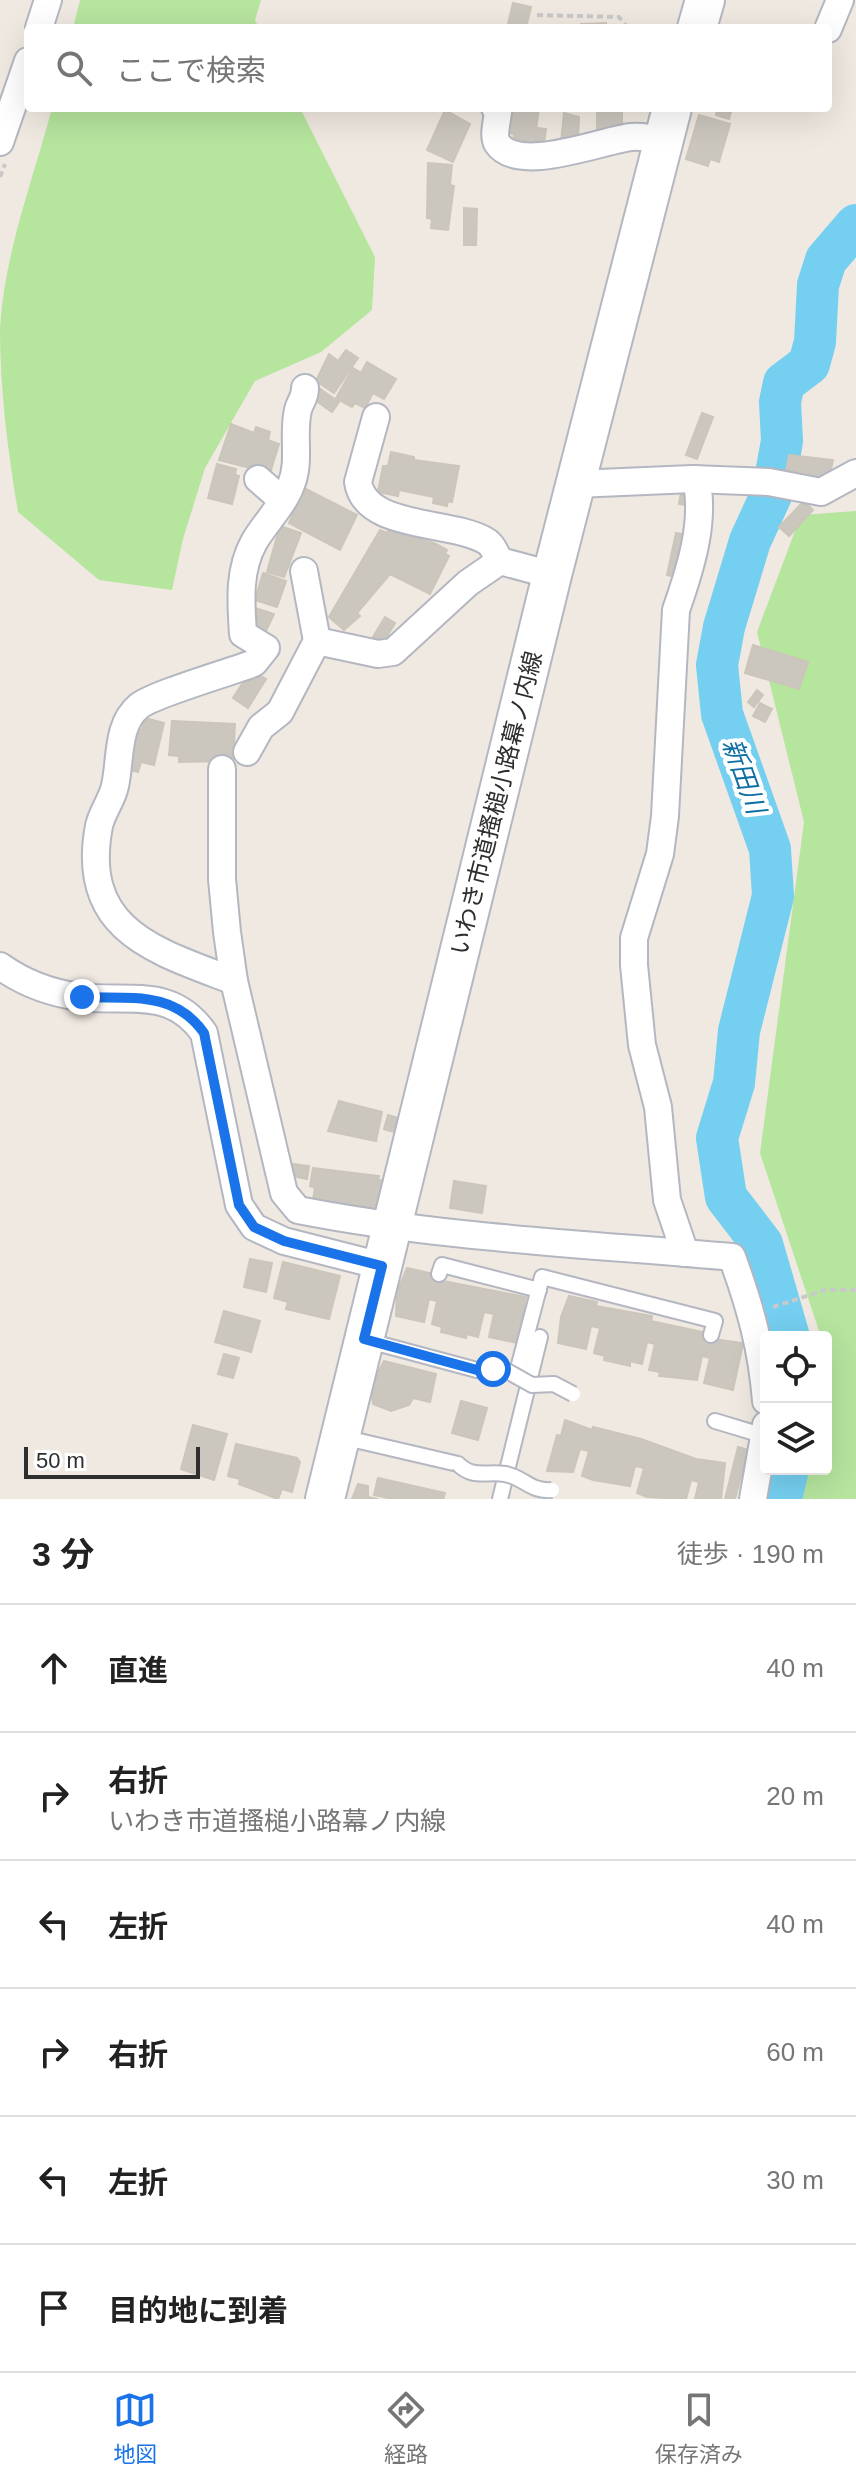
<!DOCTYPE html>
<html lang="ja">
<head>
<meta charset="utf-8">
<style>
	:root { --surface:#fff; --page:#f2f2f2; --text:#222; --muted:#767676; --line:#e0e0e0; --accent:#1a73e8 }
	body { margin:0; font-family:Helvetica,"Noto Sans JP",sans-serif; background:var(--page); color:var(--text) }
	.controls { position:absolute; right:24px; bottom:24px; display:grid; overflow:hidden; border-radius:8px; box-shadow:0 8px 32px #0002 }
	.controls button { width:72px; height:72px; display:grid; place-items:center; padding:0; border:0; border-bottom:2px solid var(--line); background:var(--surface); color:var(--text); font:40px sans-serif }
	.scale { position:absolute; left:24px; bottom:20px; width:176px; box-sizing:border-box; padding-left:8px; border:4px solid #2e2e2e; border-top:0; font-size:22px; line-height:28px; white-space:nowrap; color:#2e2e2e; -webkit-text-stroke:6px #fff; paint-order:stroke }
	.stop { position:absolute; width:24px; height:24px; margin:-18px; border:6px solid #1a73e8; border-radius:50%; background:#fff }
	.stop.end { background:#1a73e8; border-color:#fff; box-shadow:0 2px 8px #0008 }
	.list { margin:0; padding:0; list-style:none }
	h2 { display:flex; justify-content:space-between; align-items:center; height:104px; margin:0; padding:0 32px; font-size:34px }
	h2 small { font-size:26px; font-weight:400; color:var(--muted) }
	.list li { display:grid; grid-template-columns:52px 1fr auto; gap:24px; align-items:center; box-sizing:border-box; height:128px; padding:0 32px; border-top:2px solid var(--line) }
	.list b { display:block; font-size:30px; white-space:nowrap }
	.list p { margin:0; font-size:26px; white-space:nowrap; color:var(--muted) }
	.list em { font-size:26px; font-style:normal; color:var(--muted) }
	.icon { flex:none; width:44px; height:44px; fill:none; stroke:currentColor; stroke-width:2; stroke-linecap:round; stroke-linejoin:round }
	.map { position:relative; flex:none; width:856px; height:1499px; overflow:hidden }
	.search { position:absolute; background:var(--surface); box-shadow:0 8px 32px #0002; left:24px; right:24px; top:24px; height:88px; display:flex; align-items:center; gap:20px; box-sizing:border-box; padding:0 28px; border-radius:8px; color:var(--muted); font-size:30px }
	.sheet { height:872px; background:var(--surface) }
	nav { display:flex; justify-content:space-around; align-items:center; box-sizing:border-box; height:112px; border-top:2px solid var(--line); background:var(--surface); font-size:22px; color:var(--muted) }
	nav a { display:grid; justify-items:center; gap:4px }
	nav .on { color:var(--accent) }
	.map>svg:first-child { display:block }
	.green { fill:#b6e59e }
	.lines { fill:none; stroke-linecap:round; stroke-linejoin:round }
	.river { stroke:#75cff0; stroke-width:42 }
	.building { fill:#cbc7bf; stroke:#cbc5ba; stroke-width:2 }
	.lane-casing { stroke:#b4b7c1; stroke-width:18 }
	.street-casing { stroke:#b4b7c1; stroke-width:30 }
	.secondary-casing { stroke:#b4b7c1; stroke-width:42 }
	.path { stroke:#c9c9c9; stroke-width:4; stroke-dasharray:6 4; stroke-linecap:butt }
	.lane { stroke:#fff; stroke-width:14 }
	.street { stroke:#fff; stroke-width:26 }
	.secondary { stroke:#fff; stroke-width:38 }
	.lane-bridge-casing { stroke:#b4b7c1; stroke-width:18; stroke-linecap:butt }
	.lane-bridge { stroke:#fff; stroke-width:14 }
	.route { stroke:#1a73e8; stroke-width:10 }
	.labels { text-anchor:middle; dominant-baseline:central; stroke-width:8; stroke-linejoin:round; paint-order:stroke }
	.street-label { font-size:24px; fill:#2e2e2e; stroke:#fff }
	.water-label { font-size:26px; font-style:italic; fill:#0d6fa3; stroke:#fff }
</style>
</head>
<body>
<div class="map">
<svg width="856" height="1499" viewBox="0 0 856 1499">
	<rect width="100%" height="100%" fill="#efe9e1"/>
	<g class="green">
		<path d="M80,0H261L255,20L259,28H73Z"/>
		<path d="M52,108H300L375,257L372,310L321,352L255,381L205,468L183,539L172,590L99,580L18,512C8,452 0,391 0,329C4,254 33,180 52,108Z"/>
		<path d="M856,511V1499H792L799,1469H826V1337H821L760,1153L804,822L757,632L801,515Z"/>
	</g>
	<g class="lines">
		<g class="river">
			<path d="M789,1337L762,1244L726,1197L717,1138L734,1083L739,1031L773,896L770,849L722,714L717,665L724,627L750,541L773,491L782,441L780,402L784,383L809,364L815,342L818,285L826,260L856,225"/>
			<path d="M781,1499L788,1469"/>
		</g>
	</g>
	<g class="building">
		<path d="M513,3L531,7L526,28L508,24Z"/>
		<path d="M606,23V28H574H581V24Z"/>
		<path d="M509,108H539L534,145L513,142L514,134L506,133Z"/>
		<rect x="597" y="108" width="25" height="22"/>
		<path d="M718,108H732L729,119L716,115Z"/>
		<path d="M445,110L470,124L453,162L427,150Z"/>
		<path d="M564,113L579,117L578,142H561Z"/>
		<path d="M699,115L730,124L719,162L710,159L708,166L686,159Z"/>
		<path d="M538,128L546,129L544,143L535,141Z"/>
		<path d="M428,163L452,165L450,185L454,186L448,230L431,228L432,219L427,218Z"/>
		<path d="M464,208L477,209L476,245H464Z"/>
		<path d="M346,350L358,358L334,393L316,381L329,354L338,361Z"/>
		<path d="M367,362L396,379L384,399L373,393L365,408L355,403L352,407L336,398L353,368L361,373Z"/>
		<path d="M319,388L339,402L332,412L312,398Z"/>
		<path d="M702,413L713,417L697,459L686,455Z"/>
		<path d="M231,424L254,433L256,427L270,432L268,440L279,444L270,473L219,460Z"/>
		<path d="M391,452L414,457V460L459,466L452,502L448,501L447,506L433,503L434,497L399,490L398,496L378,492L383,466H388Z"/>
		<path d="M789,455L833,460L828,483L785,477Z"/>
		<path d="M217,464L236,469L235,475L239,476L232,504L208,498Z"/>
		<path d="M304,488L357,515L340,550L289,523Z"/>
		<path d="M682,488L693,490L691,506L679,504Z"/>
		<path d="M804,501L813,510L789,536L779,527Z"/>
		<path d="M280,526L301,533L284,577L267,572Z"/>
		<path d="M389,528L436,544L447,550L445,554L449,556L430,594L390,574L357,613L360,616L344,630L329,617L380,530L387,533Z"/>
		<path d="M676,533L688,535L679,578L667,575Z"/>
		<path d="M263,573L286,581L277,607L255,600Z"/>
		<path d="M255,608L274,614L263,637L247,632Z"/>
		<path d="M385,617L395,623L383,643L373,637Z"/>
		<path d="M753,645L808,662L799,689L745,673Z"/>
		<path d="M251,670L266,679L248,708L233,698Z"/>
		<path d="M757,690L763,695L754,707L748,702Z"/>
		<path d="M760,703L772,709L765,722L753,716Z"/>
		<path d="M145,718L164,723L154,765L141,762L138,772L123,768L133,728L142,730Z"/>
		<path d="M172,721L235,724L233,761L179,762V756L169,755Z"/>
		<path d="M339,1101L382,1112L376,1141L328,1131Z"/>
		<path d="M388,1115L401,1119L397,1133L384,1129Z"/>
		<path d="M293,1164L309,1166L307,1179L292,1176Z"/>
		<path d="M313,1168L379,1176L378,1180L388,1181L383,1215L313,1200L315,1188L310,1186Z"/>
		<path d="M454,1181L486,1186L482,1213L450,1208Z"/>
		<path d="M250,1259L272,1263L266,1292L244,1287Z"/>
		<path d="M283,1262L340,1276L329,1319L286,1309L288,1302L274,1298Z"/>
		<path d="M407,1268L434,1274L433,1279L526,1297L517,1343L489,1337L494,1314L484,1312L478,1337L467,1334L466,1338L441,1332L442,1327L432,1324L437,1301L429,1299L424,1322L396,1316L397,1292Z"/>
		<path d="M569,1296L597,1302L596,1306L652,1316L651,1321L707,1333L706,1338L743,1343L733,1390L704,1383L710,1358L702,1356L697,1380L659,1376L660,1372L649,1370L655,1344L647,1342L642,1364L630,1361V1366L604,1360L605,1356L594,1353L600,1328L591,1326L586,1349L558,1343L561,1317Z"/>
		<path d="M224,1311L260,1321L251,1352L215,1342Z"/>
		<path d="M224,1354L239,1358L233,1378L218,1374Z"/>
		<path d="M384,1361L436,1374L430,1402L413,1398L409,1405L391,1411L373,1404L371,1386Z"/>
		<path d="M461,1401L487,1408L478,1440L452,1433Z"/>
		<path d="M565,1420L592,1430L593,1427L641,1439L696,1459L725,1463L721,1499H695L699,1482L691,1480L686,1499L647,1497L637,1493L644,1468L635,1466L630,1486L593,1480L582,1476L589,1451L580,1449L573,1472L547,1471L557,1435L561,1436Z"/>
		<path d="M193,1425L227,1434L214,1480L181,1469Z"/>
		<path d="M236,1444L297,1458L300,1462L292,1492L282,1489L278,1499L239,1484L240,1479L228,1476Z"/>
		<path d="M738,1447L748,1450L735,1499H725Z"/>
		<path d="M378,1478L445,1493L443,1499H393L374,1495Z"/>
		<path d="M358,1484L368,1486V1497L378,1499H352Z"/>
	</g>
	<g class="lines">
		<defs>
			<g id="lane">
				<path d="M439,1274L442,1265L539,1290"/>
				<path d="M365,1340L477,1370"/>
				<path d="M516,1376L542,1277L715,1321L711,1335"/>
				<path d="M715,1421L765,1436"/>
				<path d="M342,1437L458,1464"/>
				<path d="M500,1499L540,1337"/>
			</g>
			<g id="street">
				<path d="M39,28L48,0"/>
				<path d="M828,29L840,0"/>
				<path d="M495,108L498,112C497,121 493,136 497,143C518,175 603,140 631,137C642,136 652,138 662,141"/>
				<path d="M0,142L28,61"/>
				<path d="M376,417L358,482C365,530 452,520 486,541C493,545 496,555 500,561L552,575"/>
				<path d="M258,479L282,500"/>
				<path d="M576,484L692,479L769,482L821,492L856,473"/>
				<path d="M317,641L378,654L393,652L468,583L500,561"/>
				<path d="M247,752L261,727L280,712L317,641L304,571"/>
				<path d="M222,769V879L227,932L234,981L284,1193L298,1210C441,1238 587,1244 732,1257C750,1306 762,1349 766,1401"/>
				<path d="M0,966C25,984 50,993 80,997C129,1003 171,986 204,1033L239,1205L254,1227L284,1241L382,1266"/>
				<path d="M234,981C156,951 79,931 99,826C102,812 112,800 115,786C121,760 116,725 139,706C154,694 231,672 254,663L266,648L243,634C241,603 238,571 254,542C265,523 283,506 291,485C301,461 292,435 298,410C300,401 305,399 305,388"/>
				<path d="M685,1253L667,1200L658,1107L642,1045L634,965V938L660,854L665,816L676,610C690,570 706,521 696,479"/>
				<path d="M753,1499L766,1425"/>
			</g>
			<g id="secondary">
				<path d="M697,28L705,0"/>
				<path d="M325,1499L552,575L672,108"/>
			</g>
		</defs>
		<use href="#lane" class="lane-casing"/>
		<use href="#street" class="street-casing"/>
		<use href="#secondary" class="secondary-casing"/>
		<g class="path">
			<path d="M537,15L619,17L628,28"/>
			<path d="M0,177L5,164"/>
			<path d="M773,1307L825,1290H856"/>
		</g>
		<use href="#lane" class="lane"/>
		<use href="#street" class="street"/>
		<use href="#secondary" class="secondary"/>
		<defs>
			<g id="lane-bridge">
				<path d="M477,1370L509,1372L532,1385L554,1384L573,1394"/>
				<path d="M458,1464C473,1479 486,1471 505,1474C524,1477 530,1492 552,1490"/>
			</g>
		</defs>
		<use href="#lane-bridge" class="lane-bridge-casing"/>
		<use href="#lane-bridge" class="lane-bridge"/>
	</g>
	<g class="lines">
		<path class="route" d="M82,997C129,999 174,990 204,1033L239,1205L254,1227L284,1241L382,1266L364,1339L477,1370L493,1369"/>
	</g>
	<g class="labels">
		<g class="street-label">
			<text transform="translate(496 803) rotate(-76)">いわき市道搔槌小路幕ノ内線</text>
		</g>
		<g class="water-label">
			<text transform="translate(744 776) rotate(70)">新田川</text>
		</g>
	</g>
</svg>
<div class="controls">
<button><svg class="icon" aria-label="locate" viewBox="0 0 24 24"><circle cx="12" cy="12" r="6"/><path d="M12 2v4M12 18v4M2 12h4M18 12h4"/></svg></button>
<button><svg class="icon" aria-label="layers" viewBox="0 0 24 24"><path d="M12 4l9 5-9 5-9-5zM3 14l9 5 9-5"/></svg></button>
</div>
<div class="scale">50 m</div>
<div class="stop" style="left:493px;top:1369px"></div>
<div class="stop end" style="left:82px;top:997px"></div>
<div class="search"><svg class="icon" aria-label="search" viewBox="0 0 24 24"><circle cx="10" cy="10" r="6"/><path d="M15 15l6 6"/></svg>ここで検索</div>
</div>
<section class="sheet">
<h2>3 分<small>徒歩 · 190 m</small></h2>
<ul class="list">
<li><svg class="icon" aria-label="ahead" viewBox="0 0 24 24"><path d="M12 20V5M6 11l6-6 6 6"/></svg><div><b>直進</b></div><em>40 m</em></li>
<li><svg class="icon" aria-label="right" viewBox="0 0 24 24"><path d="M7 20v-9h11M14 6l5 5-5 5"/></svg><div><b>右折</b><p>いわき市道搔槌小路幕ノ内線</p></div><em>20 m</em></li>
<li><svg class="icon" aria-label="left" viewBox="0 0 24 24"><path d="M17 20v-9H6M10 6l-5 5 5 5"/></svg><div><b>左折</b></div><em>40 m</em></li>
<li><svg class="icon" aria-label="right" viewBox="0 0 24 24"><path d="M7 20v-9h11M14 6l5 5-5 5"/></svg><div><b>右折</b></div><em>60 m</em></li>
<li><svg class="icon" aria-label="left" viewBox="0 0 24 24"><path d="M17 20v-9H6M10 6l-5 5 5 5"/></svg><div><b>左折</b></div><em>30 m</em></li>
<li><svg class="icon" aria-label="arrive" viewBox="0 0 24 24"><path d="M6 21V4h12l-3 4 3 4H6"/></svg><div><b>目的地に到着</b></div></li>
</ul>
</section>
<nav>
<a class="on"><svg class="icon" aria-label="map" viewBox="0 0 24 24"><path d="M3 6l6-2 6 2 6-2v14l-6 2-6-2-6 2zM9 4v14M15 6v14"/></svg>地図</a>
<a><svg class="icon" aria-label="directions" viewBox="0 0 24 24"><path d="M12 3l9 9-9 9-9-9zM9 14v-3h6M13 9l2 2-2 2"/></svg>経路</a>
<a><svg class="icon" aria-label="saved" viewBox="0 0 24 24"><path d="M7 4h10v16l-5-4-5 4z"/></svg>保存済み</a>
</nav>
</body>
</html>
